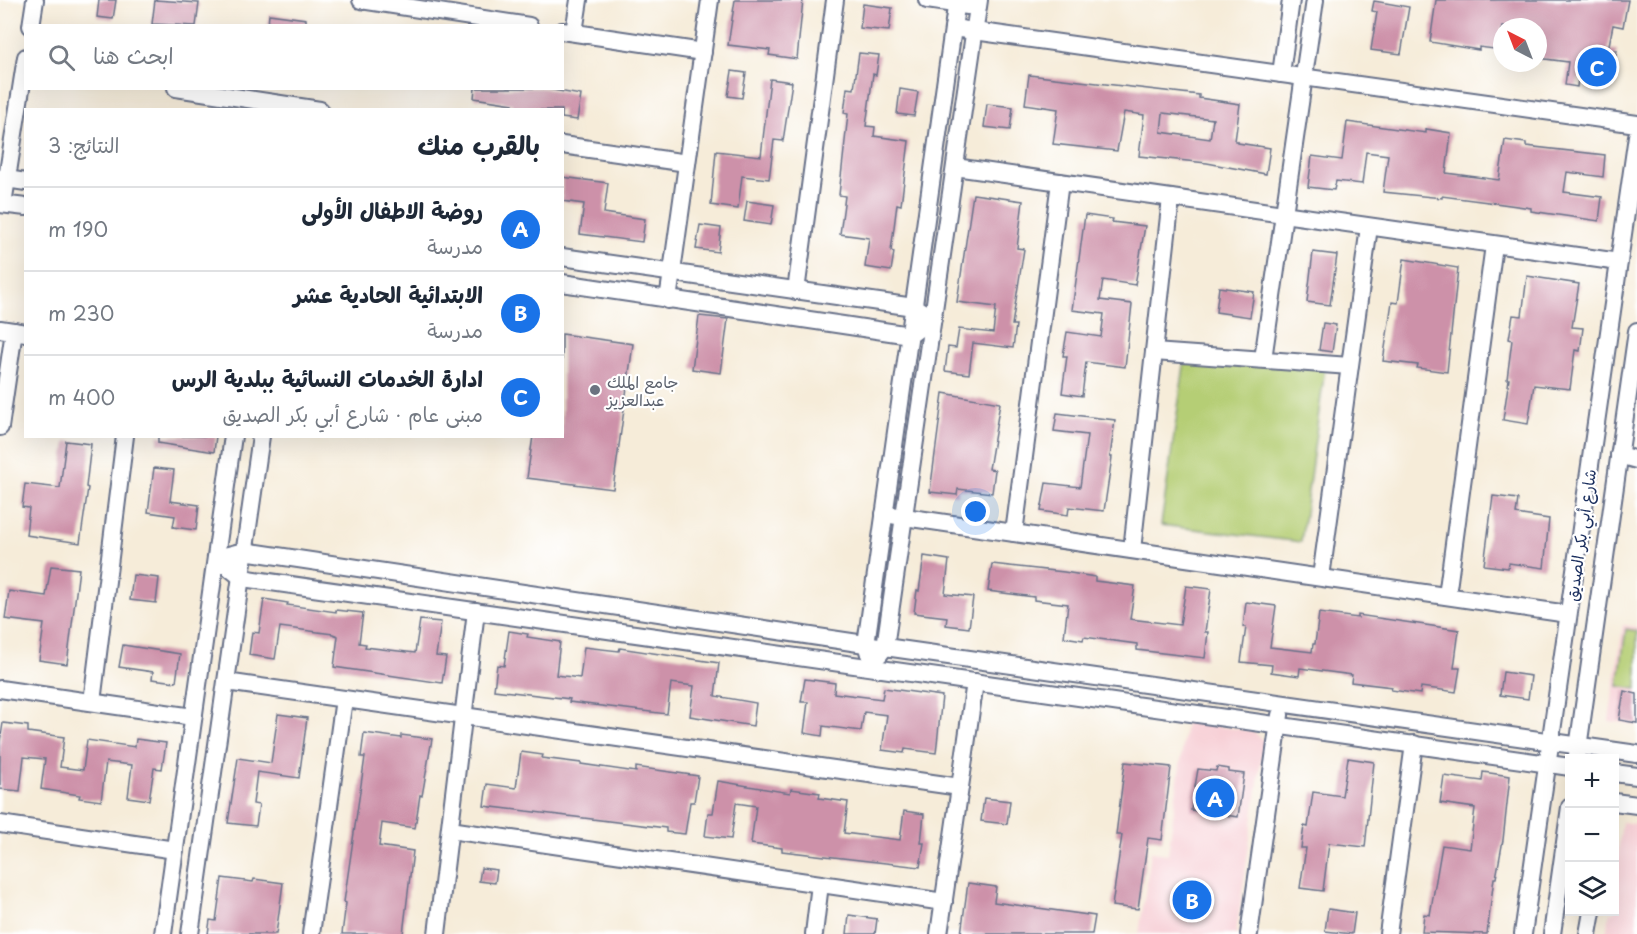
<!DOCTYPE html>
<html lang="ar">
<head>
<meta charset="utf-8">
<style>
	:root { --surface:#fff; --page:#f2f2f3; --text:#1f2937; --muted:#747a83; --line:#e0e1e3; --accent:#1a73e8 }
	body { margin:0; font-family:"Playpen Sans","Playpen Sans Arabic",sans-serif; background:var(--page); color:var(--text); direction:rtl }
	.controls { position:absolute; right:18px; bottom:18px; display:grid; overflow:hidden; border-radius:0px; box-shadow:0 6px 24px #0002 }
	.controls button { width:54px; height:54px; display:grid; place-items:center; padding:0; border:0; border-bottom:2px solid var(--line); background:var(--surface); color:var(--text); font:30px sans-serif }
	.compass { position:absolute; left:1493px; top:18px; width:54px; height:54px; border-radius:50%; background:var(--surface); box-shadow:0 6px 24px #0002; rotate:318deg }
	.you { position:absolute; left:976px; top:512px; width:21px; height:21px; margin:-15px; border:4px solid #fff; border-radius:50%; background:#1a73e8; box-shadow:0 0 0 9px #1a73e833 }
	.badge { display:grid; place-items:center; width:39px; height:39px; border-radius:50%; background:var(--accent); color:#fff; font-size:20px; font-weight:700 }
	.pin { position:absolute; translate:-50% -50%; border:3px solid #fff; box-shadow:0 2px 6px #0006 }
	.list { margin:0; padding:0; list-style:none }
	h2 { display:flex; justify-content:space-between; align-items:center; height:78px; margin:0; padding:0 24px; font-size:26px }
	h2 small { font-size:20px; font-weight:400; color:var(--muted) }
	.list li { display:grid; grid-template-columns:39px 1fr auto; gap:18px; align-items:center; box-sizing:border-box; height:84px; padding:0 24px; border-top:2px solid var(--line) }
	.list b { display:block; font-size:22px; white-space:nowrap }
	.list p { margin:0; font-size:20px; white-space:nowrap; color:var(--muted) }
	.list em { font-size:20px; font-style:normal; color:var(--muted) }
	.icon { flex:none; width:33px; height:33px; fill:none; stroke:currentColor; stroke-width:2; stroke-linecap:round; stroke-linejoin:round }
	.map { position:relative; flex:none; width:1637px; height:934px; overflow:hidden; direction:ltr }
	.search { position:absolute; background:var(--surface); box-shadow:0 6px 24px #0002; left:24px; top:24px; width:540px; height:66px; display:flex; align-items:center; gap:15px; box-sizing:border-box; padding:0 21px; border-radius:0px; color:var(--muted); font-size:22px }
	.panel { position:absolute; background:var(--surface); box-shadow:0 6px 24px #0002; left:24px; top:108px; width:540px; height:330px; border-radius:0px; direction:rtl }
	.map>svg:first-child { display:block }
	.built { fill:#f7cfd5 }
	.green { fill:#b5ce74; stroke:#687e69; stroke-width:1.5 }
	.building { fill:#cd91a9; fill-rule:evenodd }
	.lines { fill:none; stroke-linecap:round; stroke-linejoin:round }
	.minor-casing { stroke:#687189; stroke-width:20 }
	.minor { stroke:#fff; stroke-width:16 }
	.worship-dot { fill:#6b7280; stroke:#fff; stroke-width:2 }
	.labels { text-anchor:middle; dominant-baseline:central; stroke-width:4.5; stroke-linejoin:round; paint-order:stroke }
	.worship-label { font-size:16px; fill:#5b616d; stroke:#fff; text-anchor:start }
	.street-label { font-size:16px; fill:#1b2f5e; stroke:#fff }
</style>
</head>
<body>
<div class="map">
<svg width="1637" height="934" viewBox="0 0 1637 934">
	<rect width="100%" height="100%" fill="#fff"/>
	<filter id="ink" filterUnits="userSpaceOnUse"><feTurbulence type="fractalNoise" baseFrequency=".0167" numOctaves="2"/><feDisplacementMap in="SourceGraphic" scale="12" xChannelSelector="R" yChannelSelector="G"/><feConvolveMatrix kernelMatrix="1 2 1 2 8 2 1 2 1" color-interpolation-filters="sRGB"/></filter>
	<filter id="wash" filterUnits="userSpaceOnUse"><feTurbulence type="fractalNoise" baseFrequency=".008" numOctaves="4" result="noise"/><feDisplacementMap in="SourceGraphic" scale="24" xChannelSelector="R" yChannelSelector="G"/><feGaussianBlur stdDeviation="1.35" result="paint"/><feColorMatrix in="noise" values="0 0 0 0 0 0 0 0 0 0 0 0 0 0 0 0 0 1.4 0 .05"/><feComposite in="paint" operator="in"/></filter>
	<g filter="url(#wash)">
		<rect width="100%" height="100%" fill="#f6ecd9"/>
		<g class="built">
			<path d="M1623,625L1637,627V725L1609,721Z"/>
			<path d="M1186,722L1253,731L1264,741L1236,934H1139L1151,852L1168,854Z"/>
			<path d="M1622,822L1637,824V934H1606L1610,912H1614L1615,875Z"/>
		</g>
		<g class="green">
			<path d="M1185,359L1325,368L1301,542L1161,525Z"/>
			<path d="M1626,629L1637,631V689L1618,686Z"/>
		</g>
		<g id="blocks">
			<g class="building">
				<path d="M99,0H116L113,19L97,17Z"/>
				<path d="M155,0L199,3L196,26L152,24Z"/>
				<path d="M735,0H803L797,59L769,55L770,50L728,45Z"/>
				<path d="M1436,0H1628L1623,27L1613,25L1608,50H1617L1611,78L1606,81L1598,80L1596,82L1578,79L1577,87L1565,85L1568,62L1538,58V27H1502V50L1479,47V50L1430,42Z"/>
				<path d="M1374,1L1409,7L1401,54L1371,50L1377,12L1372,11Z"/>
				<path d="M863,4L892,8L889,31L860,28Z"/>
				<path d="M269,14L306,19V26H268Z"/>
				<path d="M859,53L879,55L876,75L873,74L866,126L875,127L874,136L909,141L901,205L897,204L891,251L894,252L891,271L865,267L869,238L840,234L845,196L839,195L848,114L844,113L847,88L854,89Z"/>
				<path d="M732,71L746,73L742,98L728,96Z"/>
				<path d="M1029,75L1199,95V98L1240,104L1235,141H1238V143L1270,148L1266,174L1207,163L1139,156L1144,115L1124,112L1117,151L1053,144L1058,109L1025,104ZM1163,113L1213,119L1210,139L1161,132Z"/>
				<path d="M770,79L792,82L783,141L774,140L769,179L742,176L738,209L711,205L716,151L761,156Z"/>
				<path d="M475,88H542L581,95L577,120L562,118V110H527L513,108V104L474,98Z"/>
				<path d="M900,89L918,92L914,116L897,114Z"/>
				<path d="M987,104L1013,107L1010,130L984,127Z"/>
				<path d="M1347,122L1426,133V129L1451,133L1446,173L1499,180L1505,140L1526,143V146L1605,155L1603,177L1567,172L1564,192L1602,197L1599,221L1531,211V208L1488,202L1442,196V198L1383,192L1388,155L1366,152L1362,184L1336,181L1334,190L1308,187L1312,156L1342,160Z"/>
				<path d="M562,177L608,183L604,213L645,219L642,242L580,234L584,204L562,201Z"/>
				<path d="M973,194L1023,201L1017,248L1024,249L1012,325H1016L1013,348L973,343L969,374L945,371L948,347L956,348L959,329L993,333L996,307L957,302Z"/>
				<path d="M747,201L774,205L771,225L744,221Z"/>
				<path d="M1085,215L1113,219L1112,222L1145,226L1135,285L1103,280L1100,300L1132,304L1125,367L1086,362L1082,396L1062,393L1067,356H1063L1067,332L1101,337L1104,314L1072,310Z"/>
				<path d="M700,225L721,228L718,252L696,249Z"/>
				<path d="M1313,252L1337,255L1330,305L1307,302Z"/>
				<path d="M1404,259L1458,268L1447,372L1417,368L1418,365L1383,361L1392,302L1398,303Z"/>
				<path d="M1527,276L1579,284L1572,327L1583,328L1580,351L1575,350L1570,389L1534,385L1528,424L1503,420L1509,379H1507L1512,340L1509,339L1513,315L1522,316Z"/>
				<path d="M1219,287L1254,292L1250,317L1216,312Z"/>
				<path d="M699,316L728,319L721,373L692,369Z"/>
				<path d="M1323,323L1336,325L1332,352L1319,350Z"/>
				<path d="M562,334L633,344L613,489L527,478L533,436H562Z"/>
				<path d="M943,393L1000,403L989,469L995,470L992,493L958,489L957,495L930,492Z"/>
				<path d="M1057,413L1115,420L1110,457H1112L1104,511L1069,507L1068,515L1041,511L1046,483L1080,487L1087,435L1054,431Z"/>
				<path d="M158,436H216L214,452L158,443Z"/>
				<path d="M66,441L91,444L86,487L88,488L80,543L26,535L29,508L22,507L25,484L60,488Z"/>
				<path d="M154,468L174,470L170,501L199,505L196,530L173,527L175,516L148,512Z"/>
				<path d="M1493,496L1518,499L1516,514L1549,519L1544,568L1509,563L1508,568L1484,565Z"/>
				<path d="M924,556L949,560L945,594L973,597L969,628L946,625L947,617L914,613L917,590L919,591Z"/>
				<path d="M992,564L1064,572L1095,577V581L1135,586L1130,619L1180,625L1186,586L1211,589L1205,632H1208L1205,658L1137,650V644L1084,637L1083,640L1064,637L1068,604L1034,600V597L988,591Z"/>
				<path d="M51,566L79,569L67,664L39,660L44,624L5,619L9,591L46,596Z"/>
				<path d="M133,575L159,578L156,603L130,600Z"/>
				<path d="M264,599L288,603L287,605L336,612V610L363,613L359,643L366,644L365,647L415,653L420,620L441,622L436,656L446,657L442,683L334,667L338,636L333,634L280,627L275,659L249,655L252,632L259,633Z"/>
				<path d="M1246,602L1276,606L1270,647L1312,652L1313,644H1315L1319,613L1358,618V615L1459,630L1454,668H1460L1456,692L1421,687L1420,694L1391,690L1392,687L1351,682L1352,675L1300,668L1299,676L1271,672L1272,665L1241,662L1246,627H1243Z"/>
				<path d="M509,631L528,634L527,637L560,642L556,675L580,678L584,647L619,651L620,648L719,663L715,696L756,703L753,726L690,716L694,686L671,683L667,714L569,702L570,699L494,690L497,665L504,666Z"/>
				<path d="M123,645L180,654L176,682L152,679L153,672L119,667Z"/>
				<path d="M1503,672L1531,676L1528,699L1500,695Z"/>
				<path d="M805,679L835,683L834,693L882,699L884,688L942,696L936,753L905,749L904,753L882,750L887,715L864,712L861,731L823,726L822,736L804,733L808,702H801Z"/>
				<path d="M1624,691L1637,694V723L1619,720Z"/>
				<path d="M278,714L307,718L299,778L257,772L253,804L259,805L256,826L228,823L238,758L271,763Z"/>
				<path d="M3,723L28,726V732L64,737L60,767L83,770L87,740L135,747L136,739L166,743L162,769L154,768L149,800L128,797L132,765L106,762L101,801L79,798L80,795L41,789L45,759L24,757L20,791L0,789V742Z"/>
				<path d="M364,733L401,738V735L432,739L422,796L420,795L415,828L382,823L379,846L413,851L403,934H342L346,903L344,902L365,757H361Z"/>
				<path d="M521,752L543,755L542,758L581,763V764L636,772V767L698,776L694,802H690L685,834L666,832V828L484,806L487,784L516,788Z"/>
				<path d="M1348,758L1374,762L1365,847L1329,843L1323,891L1300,888L1306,848H1301L1304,826L1308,827L1313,792L1342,796Z"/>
				<path d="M1125,762L1171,767L1162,840L1148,838L1138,909L1112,906L1122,835H1116Z"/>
				<path d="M1217,767L1229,769V772L1244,774L1238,817L1191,810L1198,769L1216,771Z"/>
				<path d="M1483,772L1510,776L1503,840L1496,878H1494L1487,934L1422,932L1424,914L1430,915L1442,845L1470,849L1475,808L1440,803L1444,776L1482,781Z"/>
				<path d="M718,781L790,793L791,789L820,793L819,798L848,802L844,833L900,840L904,811L924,814L921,843H924L920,867L782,851V848L751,844L756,806L736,803L731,839L705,836L708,813H713Z"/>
				<path d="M984,798L1010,801L1007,824L981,821Z"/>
				<path d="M481,868L497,870L495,883L479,881Z"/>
				<path d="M222,878L253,882L254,879L283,883L276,934H208L210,920L216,921Z"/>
				<path d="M968,883L996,887L994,902L1095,916L1092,934H961Z"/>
				<path d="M1328,909L1355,913L1352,934L1325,931Z"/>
				<path d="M849,915L877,919L875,934H847Z"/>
			</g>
		</g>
	</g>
	<g filter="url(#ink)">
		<use href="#blocks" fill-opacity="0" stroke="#687189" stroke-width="1.5"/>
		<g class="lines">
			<defs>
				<g id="minor">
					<path d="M361,0L529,26"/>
					<path d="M927,0L968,6"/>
					<path d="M31,26L35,0"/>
					<path d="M953,28L1637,124"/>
					<path d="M562,31L703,52"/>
					<path d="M574,32L579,0"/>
					<path d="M1281,74L1291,0"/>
					<path d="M176,88L320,110"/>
					<path d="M562,145L687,163"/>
					<path d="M955,167L1619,262"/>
					<path d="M0,178L26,182"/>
					<path d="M0,204L26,207"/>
					<path d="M3,204L26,57"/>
					<path d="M562,257L914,307L933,318L910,335L562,283"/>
					<path d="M796,291L835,0"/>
					<path d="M668,300L710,0"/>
					<path d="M0,329L26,333"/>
					<path d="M1154,352L1350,366"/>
					<path d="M1263,359L1315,0"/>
					<path d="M0,427L14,331"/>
					<path d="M1619,455L1637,460"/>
					<path d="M884,514L1568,614"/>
					<path d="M1014,533L1060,182"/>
					<path d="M1132,550L1171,198"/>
					<path d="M217,558L244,551L885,647L1637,754"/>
					<path d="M217,558L242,578L1570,767"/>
					<path d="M1321,577L1369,227"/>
					<path d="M1447,596L1494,245"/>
					<path d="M869,654L866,644L957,0"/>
					<path d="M879,655L885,647L979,0"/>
					<path d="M226,682L960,787"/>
					<path d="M0,689L193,717"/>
					<path d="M92,702L125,436"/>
					<path d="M1577,755L1637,331"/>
					<path d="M1614,773L1637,776"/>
					<path d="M1614,802L1637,805"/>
					<path d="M0,824L175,850"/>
					<path d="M450,830L944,902"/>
					<path d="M163,934L233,436"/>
					<path d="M190,934L261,436"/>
					<path d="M311,934L344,699"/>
					<path d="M437,934L476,611"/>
					<path d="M814,934L820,884"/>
					<path d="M939,934L975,682"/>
					<path d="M1249,934L1280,715"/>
					<path d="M1388,934L1414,744"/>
					<path d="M1523,934L1637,136"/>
					<path d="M1552,934L1570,807"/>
					<path d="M1588,934L1592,912"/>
				</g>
			</defs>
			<use href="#minor" class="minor-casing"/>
			<use href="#minor" class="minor"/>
		</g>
	</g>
	<circle class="worship-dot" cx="595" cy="390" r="6"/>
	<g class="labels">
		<g class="worship-label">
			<text x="607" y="381">جامع الملك<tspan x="607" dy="18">عبدالعزيز</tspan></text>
		</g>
		<g class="street-label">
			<text transform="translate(1580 535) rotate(-82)">شارع أبي بكر الصديق</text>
		</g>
	</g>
</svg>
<div class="controls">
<button>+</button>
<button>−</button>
<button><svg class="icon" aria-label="layers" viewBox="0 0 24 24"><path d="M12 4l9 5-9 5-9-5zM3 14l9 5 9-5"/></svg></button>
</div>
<svg class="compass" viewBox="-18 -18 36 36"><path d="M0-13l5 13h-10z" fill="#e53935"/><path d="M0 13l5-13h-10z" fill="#747a83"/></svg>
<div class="you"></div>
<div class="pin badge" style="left:1215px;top:798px">A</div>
<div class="pin badge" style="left:1192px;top:900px">B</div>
<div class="pin badge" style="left:1597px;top:67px">C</div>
<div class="search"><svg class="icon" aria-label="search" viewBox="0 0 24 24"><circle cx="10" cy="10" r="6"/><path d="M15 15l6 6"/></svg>ابحث هنا</div>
<section class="panel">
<h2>بالقرب منك<small>النتائج: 3</small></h2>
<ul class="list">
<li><span class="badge">A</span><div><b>روضة الاطفال الأولى</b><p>مدرسة</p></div><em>190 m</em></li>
<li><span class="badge">B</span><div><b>الابتدائية الحادية عشر</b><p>مدرسة</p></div><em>230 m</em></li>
<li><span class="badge">C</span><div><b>ادارة الخدمات النسائية ببلدية الرس</b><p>مبنى عام · شارع أبي بكر الصديق</p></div><em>400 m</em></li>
</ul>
</section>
</div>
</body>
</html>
